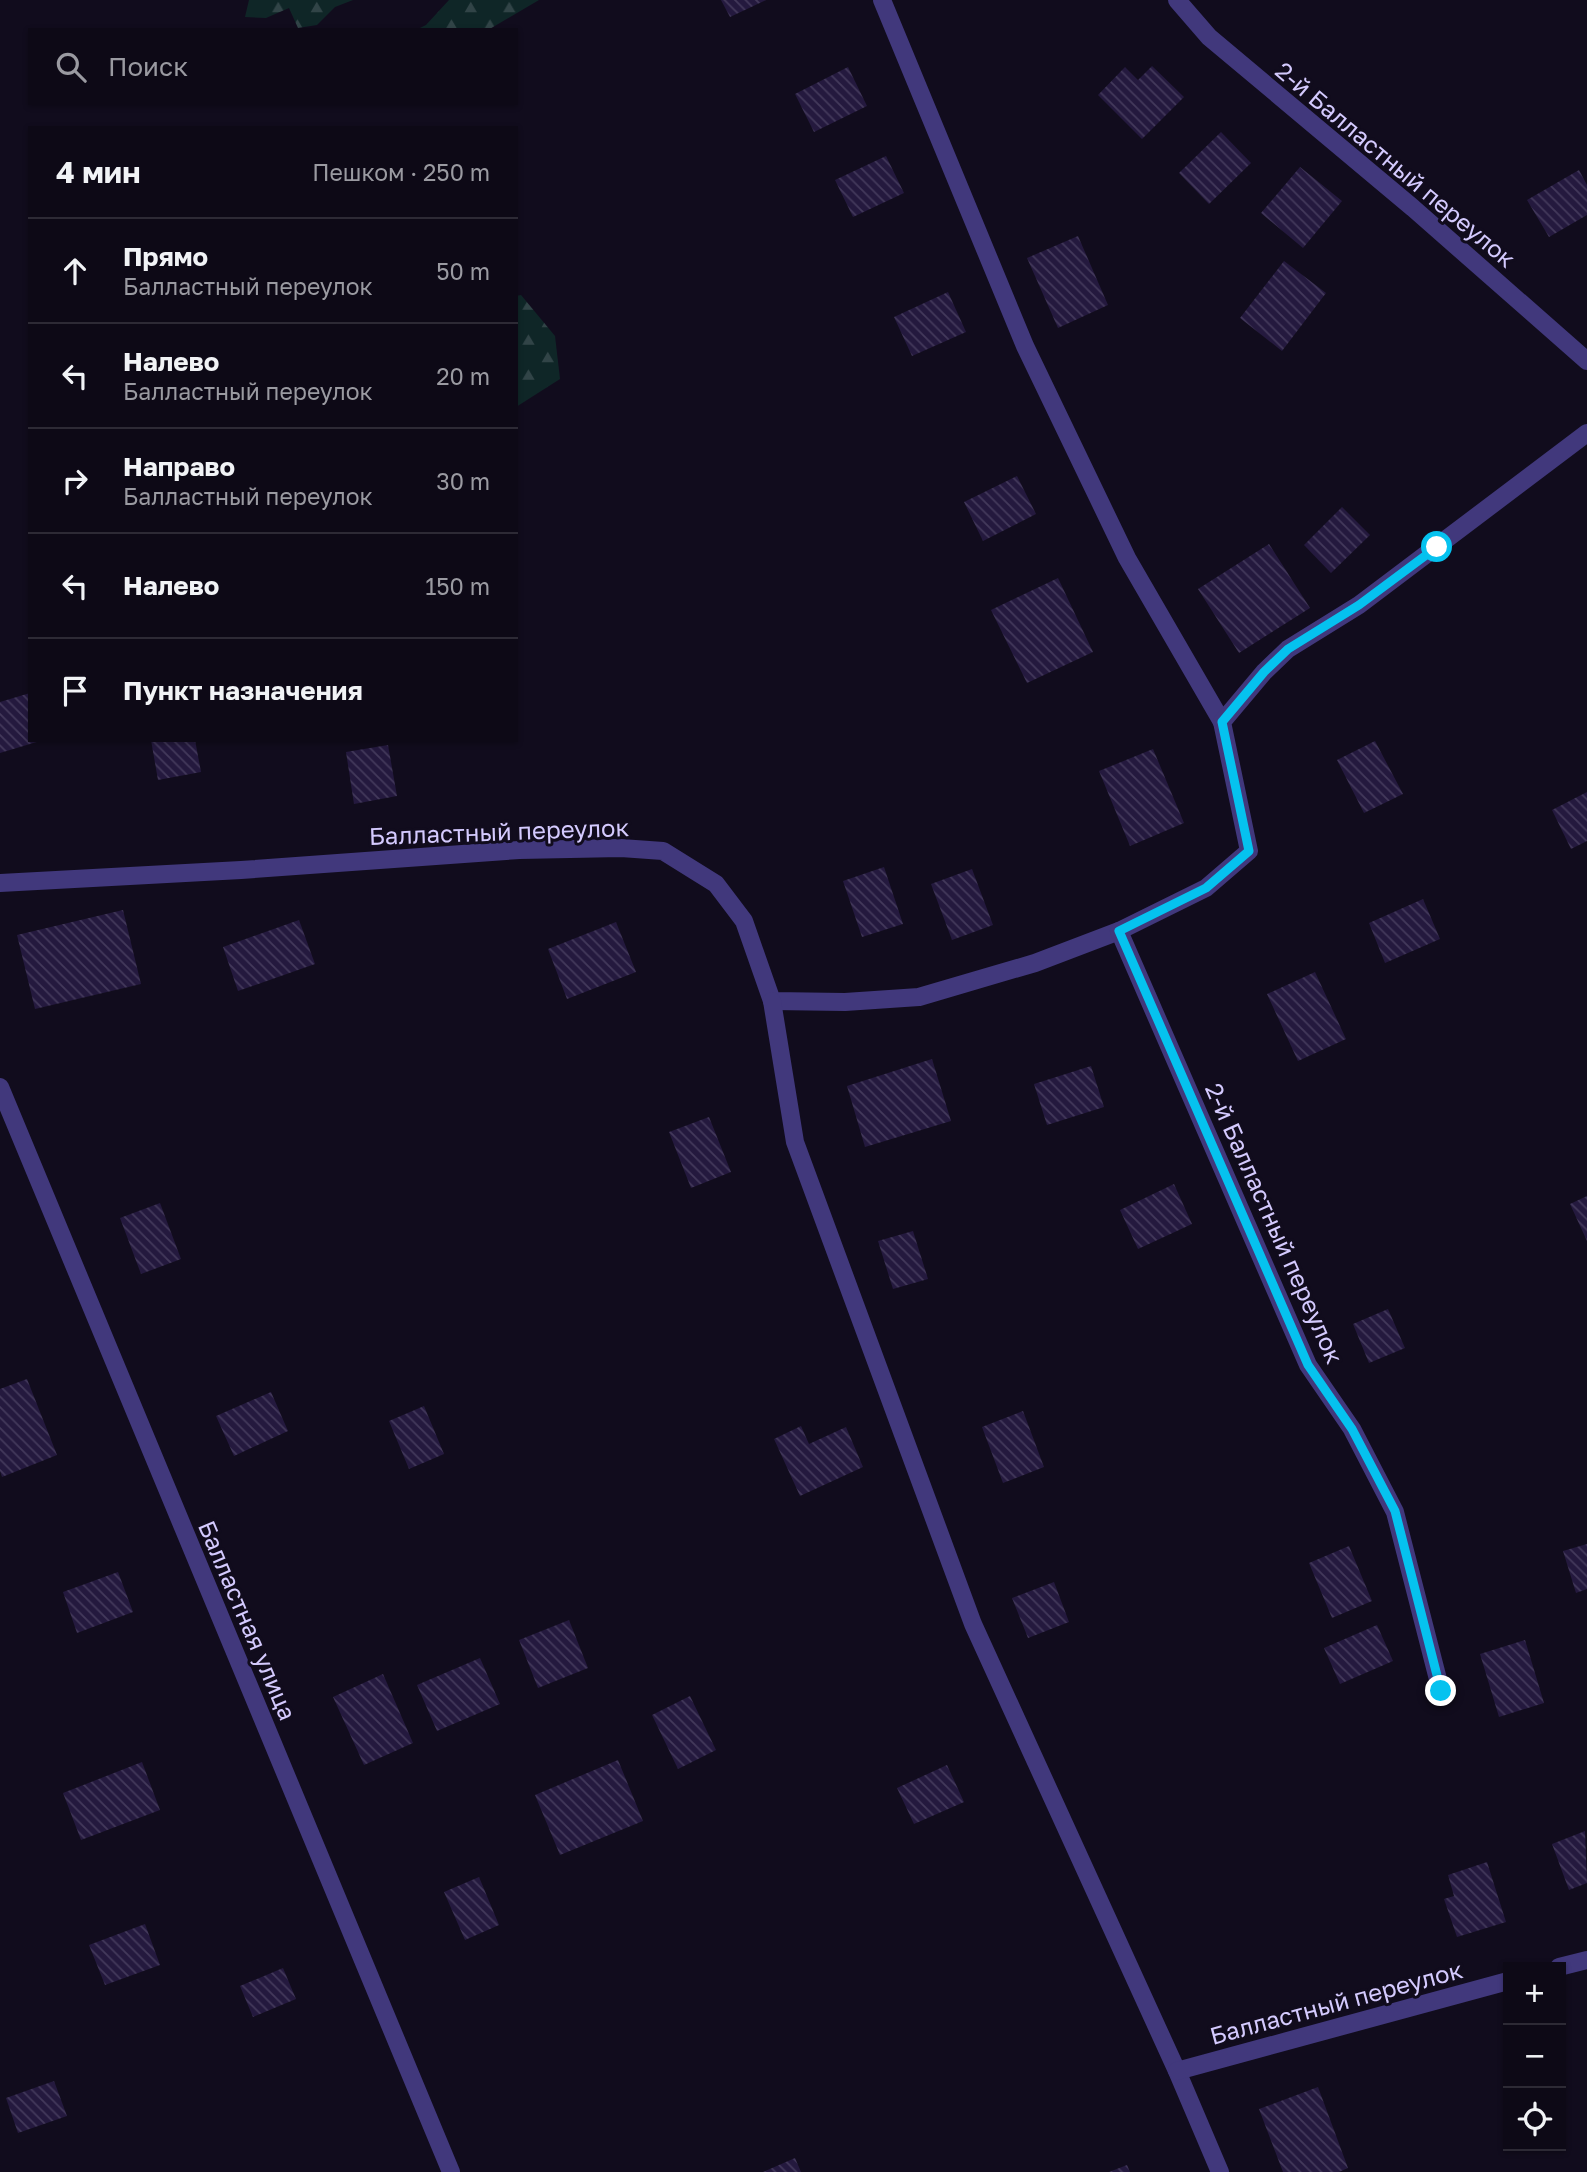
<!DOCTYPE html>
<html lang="ru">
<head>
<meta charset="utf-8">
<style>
	:root { --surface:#0d0916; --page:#16121f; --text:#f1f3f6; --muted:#9a9aa1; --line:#2d2a35 }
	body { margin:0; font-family:"Golos Text",sans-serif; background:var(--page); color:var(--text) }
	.controls { position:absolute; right:21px; bottom:21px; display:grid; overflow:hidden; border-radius:0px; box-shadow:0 2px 5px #0004 }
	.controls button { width:63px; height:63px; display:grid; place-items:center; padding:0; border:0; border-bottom:2px solid var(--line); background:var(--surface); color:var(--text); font:35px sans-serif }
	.stop { position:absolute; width:21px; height:21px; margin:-16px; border:5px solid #05c2ef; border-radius:50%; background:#fff }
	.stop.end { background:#05c2ef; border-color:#fff; box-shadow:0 2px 7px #0008 }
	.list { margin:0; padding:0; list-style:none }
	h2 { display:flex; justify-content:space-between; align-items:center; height:91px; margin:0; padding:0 28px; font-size:30px }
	h2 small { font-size:23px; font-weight:400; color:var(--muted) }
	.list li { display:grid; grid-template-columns:46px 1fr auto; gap:21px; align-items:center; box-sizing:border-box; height:105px; padding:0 28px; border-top:2px solid var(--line) }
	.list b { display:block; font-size:26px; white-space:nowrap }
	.list p { margin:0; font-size:23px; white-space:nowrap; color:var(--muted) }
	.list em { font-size:23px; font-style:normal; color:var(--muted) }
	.icon { flex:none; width:38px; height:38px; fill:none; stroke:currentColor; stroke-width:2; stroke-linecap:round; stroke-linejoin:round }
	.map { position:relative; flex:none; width:1587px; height:2172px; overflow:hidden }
	.search { position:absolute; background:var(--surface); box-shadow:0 2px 5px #0004; left:28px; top:28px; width:490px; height:77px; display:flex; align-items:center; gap:18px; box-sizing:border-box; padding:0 24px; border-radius:0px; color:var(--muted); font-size:26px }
	.panel { position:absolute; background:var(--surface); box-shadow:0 2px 5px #0004; left:28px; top:126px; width:490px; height:616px; border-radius:0px }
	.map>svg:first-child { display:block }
	.forest { fill:url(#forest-firs) }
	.building { fill:url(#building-back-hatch) }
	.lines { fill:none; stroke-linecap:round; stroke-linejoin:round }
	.street { stroke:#41387c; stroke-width:18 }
	.route { stroke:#05c2ef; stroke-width:9 }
	.labels { text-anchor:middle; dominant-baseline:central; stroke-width:6; stroke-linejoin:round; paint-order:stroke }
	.street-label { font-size:24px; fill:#d4cafe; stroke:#110c1d }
</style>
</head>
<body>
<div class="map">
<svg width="1587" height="2172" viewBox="0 0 1587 2172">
	<defs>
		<pattern id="forest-firs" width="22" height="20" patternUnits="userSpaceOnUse" patternTransform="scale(1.75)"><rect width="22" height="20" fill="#0f2627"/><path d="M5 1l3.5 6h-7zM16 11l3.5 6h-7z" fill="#314447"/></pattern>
		<pattern id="building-back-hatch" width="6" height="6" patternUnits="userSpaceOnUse" patternTransform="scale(1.75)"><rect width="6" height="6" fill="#24193e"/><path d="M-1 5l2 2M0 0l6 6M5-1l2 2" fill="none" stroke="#43395b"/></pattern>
	</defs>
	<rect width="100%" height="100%" fill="#110c1d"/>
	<g class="forest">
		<path d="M249,0H353L335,7L317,25L298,28L289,8L266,18L245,17Z"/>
		<path d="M449,0H539L488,30H416L426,25Z"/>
		<path d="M521,295L555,336L560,379L516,407V296Z"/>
	</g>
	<g class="building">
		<path d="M721,0H766L730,17Z"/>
		<path d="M1152,66L1184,97L1142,139L1098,95L1125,67L1138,80Z"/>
		<path d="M848,67L867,106L814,132L795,94Z"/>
		<path d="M1221,132L1251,163L1209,204L1179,173Z"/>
		<path d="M886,156L904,193L853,217L835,180Z"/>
		<path d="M1300,167L1342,201L1303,248L1261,213Z"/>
		<path d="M1579,170L1587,185V215L1549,237L1527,200Z"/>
		<path d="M1078,236L1108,305L1058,328L1027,258Z"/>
		<path d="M1284,261L1326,293L1282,351L1240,318Z"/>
		<path d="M948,292L966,332L912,356L894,317Z"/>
		<path d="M1017,476L1036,514L983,541L964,502Z"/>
		<path d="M1342,507L1370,535L1331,573L1304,545Z"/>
		<path d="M1269,544L1310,608L1239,653L1198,589Z"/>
		<path d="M1058,578L1093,652L1027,683L991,610Z"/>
		<path d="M30,693V740L40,741L0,753V702Z"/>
		<path d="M151,740H195L201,772L158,780Z"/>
		<path d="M1375,741L1403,794L1364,813L1337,760Z"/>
		<path d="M388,745L397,796L354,804L346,752Z"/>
		<path d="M1153,749L1184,823L1130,846L1099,771Z"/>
		<path d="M1587,792V841L1571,849L1552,810Z"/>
		<path d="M884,867L903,924L862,937L843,881Z"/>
		<path d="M972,869L993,925L952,940L931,884Z"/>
		<path d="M1423,899L1440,939L1385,963L1369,923Z"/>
		<path d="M123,910L141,984L35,1009L17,935Z"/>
		<path d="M299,920L315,964L238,991L223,947Z"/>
		<path d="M616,922L636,972L567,999L548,949Z"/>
		<path d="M1315,972L1346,1039L1298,1061L1267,994Z"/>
		<path d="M932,1059L951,1121L865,1147L847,1086Z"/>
		<path d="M1091,1066L1104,1107L1047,1125L1034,1084Z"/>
		<path d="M709,1117L731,1172L691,1188L669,1132Z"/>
		<path d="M1174,1184L1192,1224L1138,1249L1120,1210Z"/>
		<path d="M1587,1196V1241L1570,1204Z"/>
		<path d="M160,1203L181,1259L141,1274L120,1218Z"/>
		<path d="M913,1231L928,1279L893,1289L878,1241Z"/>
		<path d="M1388,1309L1405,1348L1369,1363L1353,1324Z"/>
		<path d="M27,1379L57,1455L2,1477L0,1471V1389Z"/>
		<path d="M271,1392L288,1431L234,1456L216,1416Z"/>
		<path d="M424,1406L444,1454L409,1469L389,1421Z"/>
		<path d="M1023,1411L1044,1467L1003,1483L982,1427Z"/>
		<path d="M801,1426L809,1444L846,1427L863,1467L800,1496L774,1439Z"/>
		<path d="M1587,1544V1589L1576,1593L1563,1551Z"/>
		<path d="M1349,1546L1372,1601L1332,1618L1309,1563Z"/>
		<path d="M118,1572L133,1612L77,1633L63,1592Z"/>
		<path d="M1054,1582L1069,1622L1028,1638L1012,1598Z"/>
		<path d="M569,1620L588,1668L538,1688L519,1640Z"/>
		<path d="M1377,1625L1393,1661L1340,1684L1324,1648Z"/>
		<path d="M1525,1640L1544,1703L1499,1717L1480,1654Z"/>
		<path d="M480,1658L500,1704L437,1731L417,1685Z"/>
		<path d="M383,1674L413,1743L364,1765L333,1697Z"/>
		<path d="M690,1696L716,1750L678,1769L652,1715Z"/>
		<path d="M618,1760L643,1821L560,1855L535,1795Z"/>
		<path d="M142,1762L160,1810L81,1840L63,1793Z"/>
		<path d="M947,1765L964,1802L914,1824L897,1788Z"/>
		<path d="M1585,1831L1587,1883L1569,1890L1552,1844Z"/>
		<path d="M1487,1862L1506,1922L1457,1937L1444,1899L1454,1896L1448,1875Z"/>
		<path d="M479,1877L499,1925L465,1940L444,1892Z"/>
		<path d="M145,1924L160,1965L105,1985L89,1945Z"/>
		<path d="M283,1968L296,1999L253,2017L240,1986Z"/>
		<path d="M54,2081L67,2116L18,2133L6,2098Z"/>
		<path d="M1318,2087L1348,2168L1339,2172H1283L1259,2109Z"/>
		<path d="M795,2158L801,2172H763Z"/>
		<path d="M1127,2165L1130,2172H1109Z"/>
	</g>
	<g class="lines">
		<g class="street">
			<path d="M882,0L1025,346L1127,558L1222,722"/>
			<path d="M1177,0L1209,37L1413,208L1587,361"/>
			<path d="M0,883L241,870L519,850L621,848L663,851L716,884L744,921L772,1001L845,1002L919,997L1035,963L1119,931L1206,888L1249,851L1222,722L1264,672L1288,649L1359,605L1587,433"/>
			<path d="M1119,931L1308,1365L1352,1429L1395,1512L1441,1691"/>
			<path d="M772,1001L795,1142L973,1624L1177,2071L1220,2172"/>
			<path d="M0,1087L451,2172"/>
			<path d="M1559,1967L1587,1960"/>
			<path d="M1177,2071L1508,1981"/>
		</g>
	</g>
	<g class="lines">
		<path class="route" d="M1437,547L1359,605L1288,649L1264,672L1222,722L1249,851L1206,888L1119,931L1308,1365L1352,1429L1395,1511L1441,1691"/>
	</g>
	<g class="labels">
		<g class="street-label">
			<text transform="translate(1396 164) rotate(40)">2-й Балластный переулок</text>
			<text transform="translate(499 831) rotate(-2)">Балластный переулок</text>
			<text transform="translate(1275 1223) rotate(66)">2-й Балластный переулок</text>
			<text transform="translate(248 1620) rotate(67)">Балластная улица</text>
			<text transform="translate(1336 2002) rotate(-15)">Балластный переулок</text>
		</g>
	</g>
</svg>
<div class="controls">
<button>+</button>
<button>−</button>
<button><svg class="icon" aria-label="locate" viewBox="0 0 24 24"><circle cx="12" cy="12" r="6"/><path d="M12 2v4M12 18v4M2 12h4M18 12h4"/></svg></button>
</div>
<div class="stop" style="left:1437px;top:547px"></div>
<div class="stop end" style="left:1441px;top:1691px"></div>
<div class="search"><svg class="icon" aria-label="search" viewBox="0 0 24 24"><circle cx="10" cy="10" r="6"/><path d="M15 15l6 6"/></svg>Поиск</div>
<section class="panel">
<h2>4 мин<small>Пешком · 250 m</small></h2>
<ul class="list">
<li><svg class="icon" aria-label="ahead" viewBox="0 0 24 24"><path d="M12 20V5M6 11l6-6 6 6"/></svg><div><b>Прямо</b><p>Балластный переулок</p></div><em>50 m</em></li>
<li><svg class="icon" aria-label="left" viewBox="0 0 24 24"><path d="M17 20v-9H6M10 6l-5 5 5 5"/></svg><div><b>Налево</b><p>Балластный переулок</p></div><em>20 m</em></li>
<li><svg class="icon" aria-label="right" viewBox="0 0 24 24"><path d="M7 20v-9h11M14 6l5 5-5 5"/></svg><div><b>Направо</b><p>Балластный переулок</p></div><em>30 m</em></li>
<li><svg class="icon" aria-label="left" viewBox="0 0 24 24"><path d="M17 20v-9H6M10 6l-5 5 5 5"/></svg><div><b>Налево</b></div><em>150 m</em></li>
<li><svg class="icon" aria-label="arrive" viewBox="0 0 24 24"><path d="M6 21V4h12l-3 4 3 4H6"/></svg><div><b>Пункт назначения</b></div></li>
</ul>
</section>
</div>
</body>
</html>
